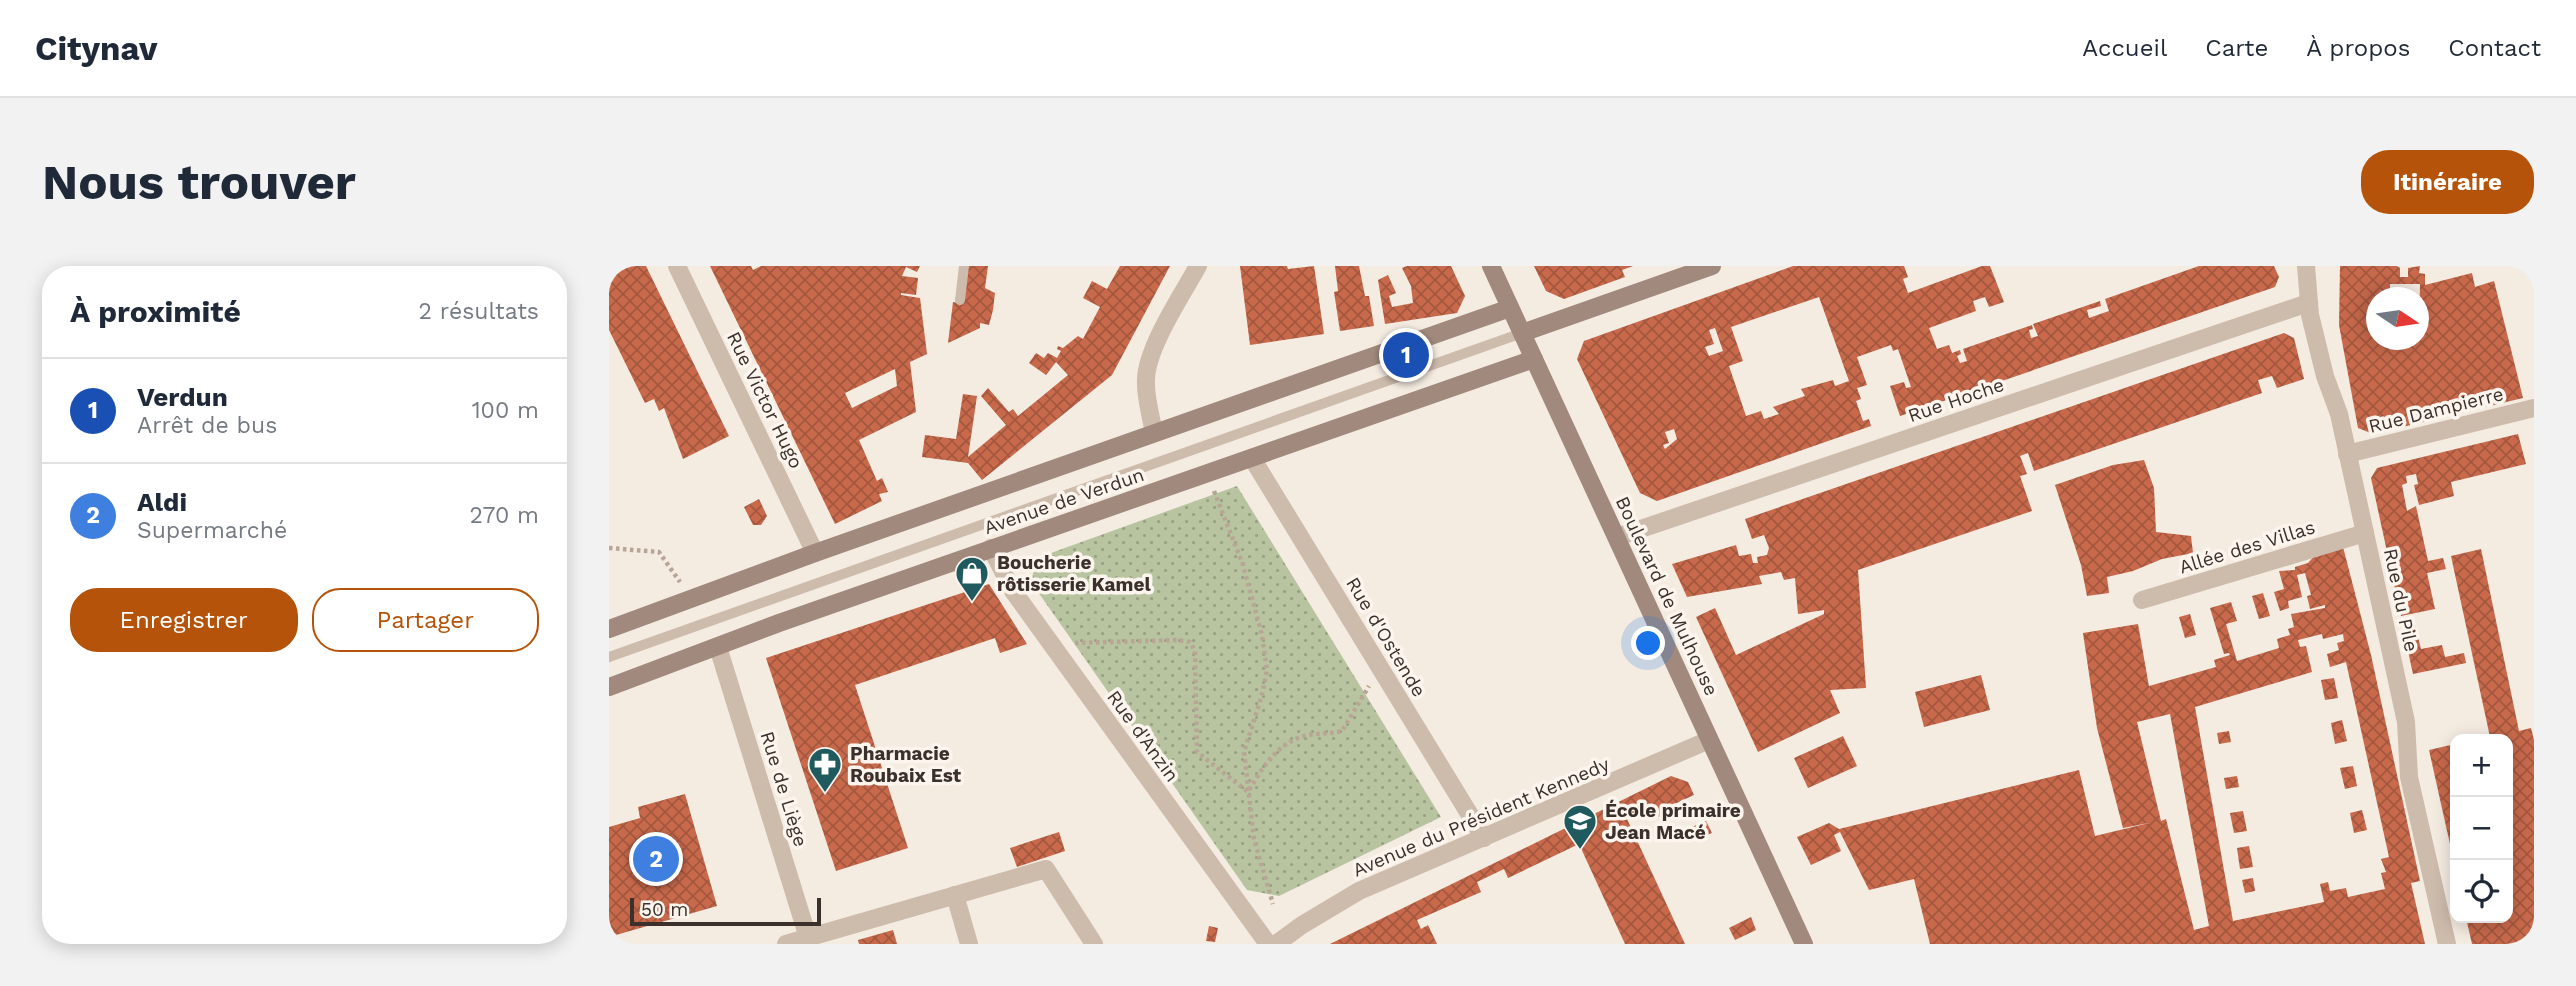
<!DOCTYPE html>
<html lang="fr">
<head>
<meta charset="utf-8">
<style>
	:root { --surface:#fff; --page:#f2f2f3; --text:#1f2937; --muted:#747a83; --line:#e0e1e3; --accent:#b45309 }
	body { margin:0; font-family:"Work Sans",sans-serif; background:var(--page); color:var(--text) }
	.controls { position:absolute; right:21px; bottom:21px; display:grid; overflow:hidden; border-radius:14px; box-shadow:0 4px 18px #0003 }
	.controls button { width:63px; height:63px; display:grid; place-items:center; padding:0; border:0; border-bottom:2px solid var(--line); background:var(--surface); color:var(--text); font:35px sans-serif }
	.compass { position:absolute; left:1757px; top:21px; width:63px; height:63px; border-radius:50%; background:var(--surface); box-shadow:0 4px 18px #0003; rotate:103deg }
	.scale { position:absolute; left:21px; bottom:18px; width:191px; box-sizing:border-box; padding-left:7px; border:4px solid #3b302b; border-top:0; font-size:19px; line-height:24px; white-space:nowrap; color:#3b302b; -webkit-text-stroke:5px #fbf5ee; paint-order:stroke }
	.you { position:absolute; left:1040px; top:378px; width:24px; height:24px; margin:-18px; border:5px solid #fff; border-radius:50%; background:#1a73e8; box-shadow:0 0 0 10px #1a73e833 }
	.badge { display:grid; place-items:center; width:46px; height:46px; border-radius:50%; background:var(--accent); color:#fff; font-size:23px; font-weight:700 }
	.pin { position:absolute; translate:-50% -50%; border:4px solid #fff; box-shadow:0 2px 7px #0006 }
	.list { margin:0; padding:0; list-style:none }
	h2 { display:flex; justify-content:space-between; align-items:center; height:91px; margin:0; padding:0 28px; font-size:30px }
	h2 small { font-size:23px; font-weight:400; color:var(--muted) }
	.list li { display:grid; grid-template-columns:46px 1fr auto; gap:21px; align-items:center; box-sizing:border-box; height:105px; padding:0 28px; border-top:2px solid var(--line) }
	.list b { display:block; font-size:26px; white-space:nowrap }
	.list p { margin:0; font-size:23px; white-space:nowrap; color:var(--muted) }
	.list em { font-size:23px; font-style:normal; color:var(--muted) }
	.actions { display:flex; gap:14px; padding:21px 28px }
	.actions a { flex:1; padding:16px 0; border:2px solid var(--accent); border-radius:28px; text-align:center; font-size:24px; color:var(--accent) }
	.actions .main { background:var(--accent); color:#fff }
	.icon { flex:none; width:38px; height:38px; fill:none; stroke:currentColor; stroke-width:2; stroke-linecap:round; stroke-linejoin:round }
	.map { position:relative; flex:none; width:1925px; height:678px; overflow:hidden; border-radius:28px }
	header { display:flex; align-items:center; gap:42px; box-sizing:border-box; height:98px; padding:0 35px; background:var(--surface); border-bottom:2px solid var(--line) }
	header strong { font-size:33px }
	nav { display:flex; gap:38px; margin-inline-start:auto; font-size:24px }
	.intro { display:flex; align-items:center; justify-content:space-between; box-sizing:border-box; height:168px; padding:0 42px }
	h1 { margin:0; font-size:49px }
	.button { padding:18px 32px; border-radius:28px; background:var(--accent); color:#fff; font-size:24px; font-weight:700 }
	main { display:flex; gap:42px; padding:0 42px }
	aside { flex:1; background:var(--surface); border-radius:28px; box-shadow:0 4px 18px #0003 }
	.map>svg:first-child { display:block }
	.park { fill:url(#park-dots) }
	.building { fill:url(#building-cross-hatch); fill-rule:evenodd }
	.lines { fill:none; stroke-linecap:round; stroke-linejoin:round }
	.path { stroke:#b9a596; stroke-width:4.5; stroke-dasharray:3.5 3.5; stroke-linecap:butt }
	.lane { stroke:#cdbbac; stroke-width:10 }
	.street { stroke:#cdbbac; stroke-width:18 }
	.secondary { stroke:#a18a7d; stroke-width:18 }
	.labels { text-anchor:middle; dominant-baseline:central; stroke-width:7; stroke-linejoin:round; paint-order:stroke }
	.street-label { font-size:19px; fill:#3b302b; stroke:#fbf5ee }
	.poi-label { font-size:19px; font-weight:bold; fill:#3b302b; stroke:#fbf5ee; text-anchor:start }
</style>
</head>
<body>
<header>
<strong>Citynav</strong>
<nav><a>Accueil</a><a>Carte</a><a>À propos</a><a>Contact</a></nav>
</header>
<div class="intro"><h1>Nous trouver</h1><a class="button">Itinéraire</a></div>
<main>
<aside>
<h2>À proximité<small>2 résultats</small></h2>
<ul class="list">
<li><span class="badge" style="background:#1a4fb4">1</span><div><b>Verdun</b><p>Arrêt de bus</p></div><em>100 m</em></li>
<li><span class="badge" style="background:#3f7fe0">2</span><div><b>Aldi</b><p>Supermarché</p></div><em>270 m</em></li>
</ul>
<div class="actions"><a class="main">Enregistrer</a><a>Partager</a></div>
</aside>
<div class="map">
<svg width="1925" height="678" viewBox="0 0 1925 678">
	<defs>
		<pattern id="park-dots" width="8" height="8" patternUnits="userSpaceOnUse" patternTransform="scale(1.75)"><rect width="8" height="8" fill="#b8c4a0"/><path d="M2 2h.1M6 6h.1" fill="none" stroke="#97a083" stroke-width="1.8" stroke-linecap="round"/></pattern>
		<pattern id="building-cross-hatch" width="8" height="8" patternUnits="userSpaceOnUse" patternTransform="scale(1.75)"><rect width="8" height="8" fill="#c8694b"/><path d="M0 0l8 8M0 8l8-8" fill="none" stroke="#a4573f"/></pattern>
	</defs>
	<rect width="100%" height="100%" fill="#f4ebe1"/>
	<path class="park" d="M628,220L832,551L670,630L638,624L422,316L428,292Z"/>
	<g class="building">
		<path d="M0,0H37L120,170L74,193L55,142L50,145L45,133L36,137L0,64Z"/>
		<path d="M101,0H142L144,4L152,0H311L308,6L297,1L293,10L309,12L307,29L292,27V29L311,32L318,88L301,96L307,146L250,174L268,215L273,212L279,226L270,228L273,235L226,258ZM286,103L288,120L243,142L236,127Z"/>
		<path d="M359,0H379L376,22L386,27L384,44L380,59L371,57V62L339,77L344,36L354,38Z"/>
		<path d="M511,0H561L503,109L373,214L359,197L313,191L316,169L347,173L354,128L368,130L359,191L397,159L372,130L379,122L400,146L404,143L409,150L459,109L447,96L437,109L420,97L427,87L435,92L439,87L448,92L452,85L448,83L449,80L454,82L469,70L474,73L491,41L474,32L483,15L498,23Z"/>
		<path d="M631,0H678L679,3L705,0L715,68L641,79Z"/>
		<path d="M726,0H750L756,30H760L765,60L731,65L725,26L729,25Z"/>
		<path d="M798,0H842L856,30L848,47L776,58L769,14L779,9L787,27L780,30L783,41L804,37L802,20L793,2Z"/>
		<path d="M925,0H1024L1013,4L1016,11L955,33L937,25Z"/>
		<path d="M1184,0H1295L1299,11L1294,13L1299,27L1373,0H1381L1395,36L1380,41L1376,31L1364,35L1367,45L1320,62L1328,83L1340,79L1343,87L1351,84L1352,88L1348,90L1351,97L1358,95L1354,83L1423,59L1424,63L1420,64L1422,72L1429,70L1424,58L1491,35L1492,40L1478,44L1480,52L1500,45L1496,33L1590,0H1665L1670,11L1666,21L1291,150L1281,120L1295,116L1297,122L1302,121L1289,83L1284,85L1282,79L1248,91L1258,119L1248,122L1252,133L1247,135L1254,155L1260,153L1262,160L1048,235L1031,227L968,93L975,75ZM1210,31L1240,115L1226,120L1224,114L1192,123L1196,130L1164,141L1170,148L1155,153L1152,145L1137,150L1120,100L1134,95L1122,61ZM1106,62L1114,85L1100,90L1096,81L1105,78L1100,64ZM1065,163L1068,173L1056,183L1054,179L1060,177L1056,166Z"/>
		<path d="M1731,0H1788L1791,2V11H1799V2L1811,0L1810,7L1816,8V19L1863,7L1866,21L1885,15L1914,132L1764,168L1749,162L1730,59ZM1781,18H1811L1810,74H1768V32H1781Z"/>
		<path d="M1675,67L1685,72L1695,113L1668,122L1663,110L1649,114L1653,127L1425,205L1419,187L1411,190L1418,208L1411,210L1423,245L1249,304L1257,422L1221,424L1231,447L1149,486L1087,351L1106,342L1127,389L1215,348V344L1189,348L1186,312L1175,314L1172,306L1150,310L1153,318L1078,331L1063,298L1127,279L1130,290L1142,288L1144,297H1149L1148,291L1158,289L1160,282L1155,269L1143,273L1136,253Z"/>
		<path d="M1909,168L1917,198L1842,216L1845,230L1810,239L1805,219L1809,218L1807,208L1797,210L1798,217L1793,219L1798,245L1807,240L1819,295L1834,292L1837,303L1818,307L1826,343L1792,350L1762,212L1768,202Z"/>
		<path d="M1535,194L1545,222L1547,266L1582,270L1584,287L1553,293L1524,305L1498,311L1500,327L1478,330L1472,299L1446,219L1504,199Z"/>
		<path d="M150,233L158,250L152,259H144L135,241Z"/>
		<path d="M1734,281L1762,389L1811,615L1802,617L1816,678H1321L1305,613L1260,624L1231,566L1225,569L1232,585L1202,599L1188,571L1220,557L1230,563L1470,504L1486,570L1540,557L1514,562L1488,462L1474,367L1529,358L1545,449L1540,420L1607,401L1605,394L1621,389L1620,387L1615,388L1601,342L1622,336L1628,355L1617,358L1628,395L1670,382L1668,373L1681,369L1679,363L1685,361L1682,348L1716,342V339L1701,343L1698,330L1702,329L1696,307L1688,309L1693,331L1679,335L1680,342L1671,345L1665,326L1675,323L1670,305L1686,304V301L1699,297L1708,287ZM1713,368L1714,373L1734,368L1735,375L1728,377L1730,384L1718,388L1721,401L1737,396L1780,591L1772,593L1777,606L1772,607L1776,623L1739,631L1737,622L1721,625L1719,616L1711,618L1715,636L1624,655L1586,441L1703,406L1697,380L1691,381L1689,374ZM1561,448L1600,660L1585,664L1557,553L1552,555L1528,456Z"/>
		<path d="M1872,283L1910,465L1922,462L1925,474V678H1863L1857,652H1899V473H1876L1881,471L1842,290Z"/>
		<path d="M380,318L418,378L391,387L386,372L246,419L299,582L227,605L157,392Z"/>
		<path d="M1654,327L1661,350L1650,353L1643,330Z"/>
		<path d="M1581,348L1587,369L1576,372L1570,351Z"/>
		<path d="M1806,359L1812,383L1833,379L1836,391L1855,387L1857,397L1804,408L1794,362Z"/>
		<path d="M1372,409L1381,444L1315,461L1306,426Z"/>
		<path d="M1725,412L1729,432L1716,434L1712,414Z"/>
		<path d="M1733,454L1738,475L1726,478L1722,457Z"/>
		<path d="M1620,465L1622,476L1610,478L1608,467Z"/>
		<path d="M1234,470L1248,500L1199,522L1185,492Z"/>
		<path d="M1846,478V596H1845L1820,484Z"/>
		<path d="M1744,500L1748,520L1736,523L1731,502Z"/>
		<path d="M1062,510L1079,516L1085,529L1061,540L1063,545L1050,551L1045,541L1018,553L1076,678H1016L970,578L899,612L895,603L868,616L872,626L808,654L812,663L819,659L828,678H721Z"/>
		<path d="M1628,510L1630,521L1617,523L1615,512Z"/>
		<path d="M76,528L108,640L0,671V561L31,552L29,541Z"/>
		<path d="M1753,544L1758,564L1745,567L1741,547Z"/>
		<path d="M1634,545L1638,565L1625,567L1621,547Z"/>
		<path d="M1097,555L1103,567L1081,576L1076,564Z"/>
		<path d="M450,566L456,585L408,601L401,582Z"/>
		<path d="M1640,580L1644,601L1631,603L1628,582Z"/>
		<path d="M1644,612L1646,625L1636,627L1633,614Z"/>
		<path d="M1142,651L1147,664L1126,674L1120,662Z"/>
		<path d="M600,660L609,662L606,676L597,675Z"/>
		<path d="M284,664L288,678H250L249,674Z"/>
	</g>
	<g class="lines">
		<g class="path">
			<path d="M605,225L634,299L653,369L658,404L653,429L635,486L645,573L664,638"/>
			<path d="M0,282L50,286L71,316"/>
			<path d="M466,377L568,374L581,376L586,385L588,486L639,526C653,502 669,475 699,469C710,467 721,468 733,465L760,420"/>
		</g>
		<g class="lane">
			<path d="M351,34L355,0"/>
			<path d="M0,391L913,67"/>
		</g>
		<g class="street">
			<path d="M68,0L206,287"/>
			<path d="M1697,0L1701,49L1716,110L1730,148L1756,267L1797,456L1800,511L1838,678"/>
			<path d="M545,167C542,150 536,131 537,113C538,81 573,29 589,0"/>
			<path d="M1738,188L1925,142"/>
			<path d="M643,192L875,572"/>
			<path d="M1008,271L1699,37"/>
			<path d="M382,282L404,325L659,678"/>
			<path d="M1533,334L1756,267"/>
			<path d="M109,381L201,678"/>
			<path d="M346,629L360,678"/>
			<path d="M177,678L437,603L485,678"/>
			<path d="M667,678L693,659L750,625L1100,474"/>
		</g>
		<g class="secondary">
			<path d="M882,0L1195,678"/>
			<path d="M913,67L1103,0"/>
			<path d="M0,363L206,287L901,42"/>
			<path d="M0,421L170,357L925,93"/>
		</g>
	</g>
	<defs>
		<symbol id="shop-pin" viewBox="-11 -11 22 30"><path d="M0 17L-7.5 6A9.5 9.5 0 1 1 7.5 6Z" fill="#1f5a5e" stroke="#fbf5ee"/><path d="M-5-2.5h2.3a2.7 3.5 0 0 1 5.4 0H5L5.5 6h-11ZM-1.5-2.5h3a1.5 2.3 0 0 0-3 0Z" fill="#fff"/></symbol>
		<symbol id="pharmacy-pin" viewBox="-11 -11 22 30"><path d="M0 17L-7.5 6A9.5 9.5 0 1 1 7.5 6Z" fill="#1f5a5e" stroke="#fbf5ee"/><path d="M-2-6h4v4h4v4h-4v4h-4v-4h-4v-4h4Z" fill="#fff"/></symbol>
		<symbol id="school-pin" viewBox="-11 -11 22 30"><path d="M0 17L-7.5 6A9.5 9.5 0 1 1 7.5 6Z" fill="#1f5a5e" stroke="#fbf5ee"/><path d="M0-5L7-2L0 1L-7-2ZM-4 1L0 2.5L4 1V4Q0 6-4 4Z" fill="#fff"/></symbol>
	</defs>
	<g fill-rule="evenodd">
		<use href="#shop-pin" x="344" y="288" width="38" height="52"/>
		<use href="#pharmacy-pin" x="197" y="479" width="38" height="52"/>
		<use href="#school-pin" x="952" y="536" width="38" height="52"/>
	</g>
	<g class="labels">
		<g class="street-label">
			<text transform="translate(156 134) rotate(64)">Rue Victor Hugo</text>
			<text transform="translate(1347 134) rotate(-19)">Rue Hoche</text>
			<text transform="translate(1827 144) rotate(-14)">Rue Dampierre</text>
			<text transform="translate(455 235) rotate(-19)">Avenue de Verdun</text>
			<text transform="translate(1638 281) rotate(-17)">Allée des Villas</text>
			<text transform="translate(1058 330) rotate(65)">Boulevard de Mulhouse</text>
			<text transform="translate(1792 334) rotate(78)">Rue du Pile</text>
			<text transform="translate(777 371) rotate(59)">Rue d'Ostende</text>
			<text transform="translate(534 470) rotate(54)">Rue d'Anzin</text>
			<text transform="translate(175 523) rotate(73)">Rue de Liège</text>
			<text transform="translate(872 551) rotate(-23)">Avenue du Président Kennedy</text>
		</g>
		<g class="poi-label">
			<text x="388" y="296">Boucherie<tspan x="388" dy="22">rôtisserie Kamel</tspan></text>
			<text x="241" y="487">Pharmacie<tspan x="241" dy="22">Roubaix Est</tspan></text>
			<text x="996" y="544">École primaire<tspan x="996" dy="22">Jean Macé</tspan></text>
		</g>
	</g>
</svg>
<div class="controls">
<button>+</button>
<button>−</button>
<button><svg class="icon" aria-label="locate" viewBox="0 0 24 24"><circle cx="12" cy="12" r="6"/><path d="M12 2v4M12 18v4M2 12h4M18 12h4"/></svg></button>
</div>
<svg class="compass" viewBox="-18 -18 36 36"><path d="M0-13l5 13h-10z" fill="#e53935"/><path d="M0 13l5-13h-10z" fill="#747a83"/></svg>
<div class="scale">50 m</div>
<div class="you"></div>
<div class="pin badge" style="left:797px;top:89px;background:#1a4fb4">1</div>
<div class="pin badge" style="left:47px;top:593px;background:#3f7fe0">2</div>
</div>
</main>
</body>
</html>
